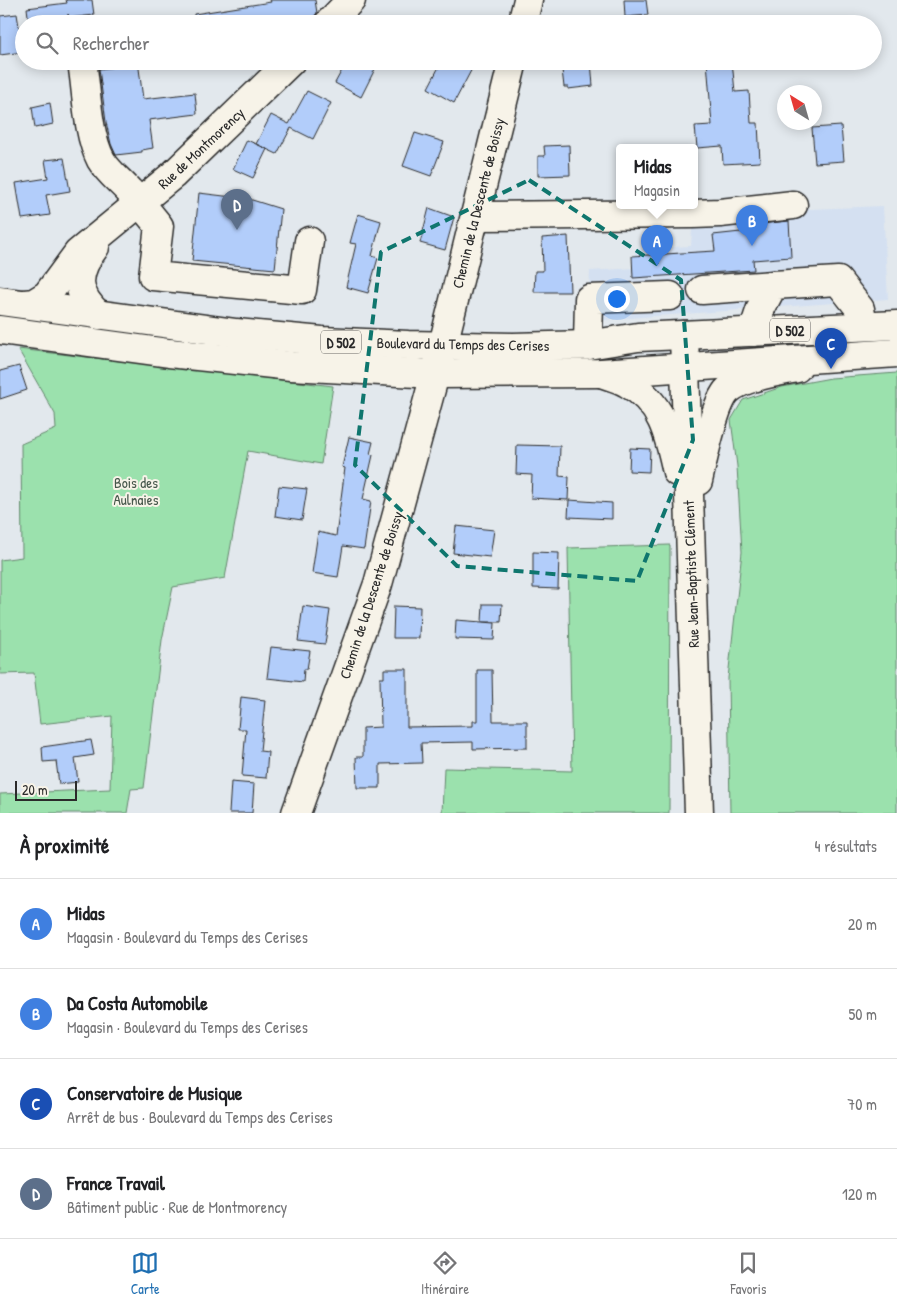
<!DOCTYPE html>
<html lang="fr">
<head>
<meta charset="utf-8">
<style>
	:root { --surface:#fff; --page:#f2f2f2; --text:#202124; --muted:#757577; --line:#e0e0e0; --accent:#1f6fb2 }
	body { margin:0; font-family:"Patrick Hand",sans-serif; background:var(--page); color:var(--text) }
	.compass { position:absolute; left:777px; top:85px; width:45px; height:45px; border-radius:50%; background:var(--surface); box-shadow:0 2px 12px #0003; rotate:323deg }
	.scale { position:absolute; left:15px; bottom:12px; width:62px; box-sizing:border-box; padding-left:5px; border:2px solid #2b2b2b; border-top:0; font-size:14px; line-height:18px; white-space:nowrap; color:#2b2b2b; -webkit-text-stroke:4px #f7f3e8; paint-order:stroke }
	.you { position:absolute; left:616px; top:298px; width:18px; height:18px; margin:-12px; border:4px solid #fff; border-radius:50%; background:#1a73e8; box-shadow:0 0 0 8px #1a73e833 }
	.badge { display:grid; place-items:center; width:32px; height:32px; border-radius:50%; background:var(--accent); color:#fff; font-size:16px; font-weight:700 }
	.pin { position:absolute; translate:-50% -41px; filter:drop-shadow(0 1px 2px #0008) }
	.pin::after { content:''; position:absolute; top:26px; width:18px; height:15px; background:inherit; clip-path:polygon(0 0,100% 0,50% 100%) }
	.popup { position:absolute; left:616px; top:144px; width:82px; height:65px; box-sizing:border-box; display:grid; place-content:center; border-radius:5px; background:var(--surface); filter:drop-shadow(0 1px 4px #0005); font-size:16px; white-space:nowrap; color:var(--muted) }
	.popup b { font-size:19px; color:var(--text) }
	.popup::after { content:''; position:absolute; left:50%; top:100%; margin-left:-10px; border:10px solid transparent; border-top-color:var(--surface) }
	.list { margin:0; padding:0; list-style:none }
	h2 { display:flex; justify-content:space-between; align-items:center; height:65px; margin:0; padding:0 20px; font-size:21px }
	h2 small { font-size:16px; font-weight:400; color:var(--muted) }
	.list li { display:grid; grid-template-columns:32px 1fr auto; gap:15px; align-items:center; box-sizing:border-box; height:90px; padding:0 20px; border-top:1px solid var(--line) }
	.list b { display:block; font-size:19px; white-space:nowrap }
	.list p { margin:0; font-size:16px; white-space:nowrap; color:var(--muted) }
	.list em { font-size:16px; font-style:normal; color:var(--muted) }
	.icon { flex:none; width:28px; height:28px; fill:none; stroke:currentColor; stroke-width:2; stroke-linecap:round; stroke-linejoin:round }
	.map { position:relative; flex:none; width:897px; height:813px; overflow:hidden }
	.search { position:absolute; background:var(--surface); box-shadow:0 2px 12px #0003; left:15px; right:15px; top:15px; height:55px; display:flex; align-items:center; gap:12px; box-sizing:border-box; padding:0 18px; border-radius:28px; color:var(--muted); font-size:19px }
	.sheet { height:425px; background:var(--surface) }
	nav { display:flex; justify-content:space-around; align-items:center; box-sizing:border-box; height:70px; border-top:1px solid var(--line); background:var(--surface); font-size:14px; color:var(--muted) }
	nav a { display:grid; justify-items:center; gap:2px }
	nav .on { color:var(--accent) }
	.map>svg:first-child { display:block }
	.built { fill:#d4e0f1 }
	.green { fill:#9be1ad; stroke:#63866c }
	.building { fill:#b2cdfa; stroke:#2b2b2b }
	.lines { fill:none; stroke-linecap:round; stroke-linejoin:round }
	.minor-casing { stroke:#2b2b2b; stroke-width:31 }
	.major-casing { stroke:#2b2b2b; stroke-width:31 }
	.minor { stroke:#f7f3e8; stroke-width:28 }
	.major { stroke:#f7f3e8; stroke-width:28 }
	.marked { fill:none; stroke:#0f766e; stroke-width:4; stroke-dasharray:10 6; stroke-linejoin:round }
	.labels { text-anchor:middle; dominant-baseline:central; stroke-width:4; stroke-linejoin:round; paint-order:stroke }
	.shield { fill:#f7f3e8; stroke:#686764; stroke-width:1 }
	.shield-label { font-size:14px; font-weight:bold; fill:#2b2b2b }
	.street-label { font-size:15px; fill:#2b2b2b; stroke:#f7f3e8 }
	.park-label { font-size:15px; fill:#47584c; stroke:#f7f3e8 }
</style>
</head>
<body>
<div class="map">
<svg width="897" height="813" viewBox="0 0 897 813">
	<rect width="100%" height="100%" fill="#e2e8ed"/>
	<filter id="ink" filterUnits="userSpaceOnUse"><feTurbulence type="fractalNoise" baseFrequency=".02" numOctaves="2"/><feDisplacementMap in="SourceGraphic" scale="10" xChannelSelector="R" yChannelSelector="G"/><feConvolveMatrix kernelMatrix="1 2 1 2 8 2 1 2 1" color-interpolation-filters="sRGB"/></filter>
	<g filter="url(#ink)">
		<path class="built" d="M883,206L888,299L588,321L590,271L635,268V249L691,246L693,214Z"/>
		<g class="green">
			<path d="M18,349L333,386L321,464L248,451L225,578L173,587L162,640L144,788L131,789L127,813H0V794L110,789L112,716L40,724L34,673L0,674V560L22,557L21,444L56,429L55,414Z"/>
			<path d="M897,373V813H730L728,678L742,552L737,466L731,420L743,400L782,387L831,378Z"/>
			<path d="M670,545L669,813H442L444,768L572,771L568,548Z"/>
		</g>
		<g class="building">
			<path d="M66,0H92L94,15L69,18L68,14L69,24H29L27,8L67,3Z"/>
			<path d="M270,0H315L317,13L309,23L303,18L262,24H194V14L271,2Z"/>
			<path d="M624,0H646L648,15L625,17Z"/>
			<path d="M17,14L23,52L0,55V16Z"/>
			<path d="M117,61H138L143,99L195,93L197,114L149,120L153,148L142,150V152L116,155L111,144L106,122L99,69L117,67Z"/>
			<path d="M347,61H379L361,97L335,83Z"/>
			<path d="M442,61H476L454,103L428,88Z"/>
			<path d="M561,61H591L593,86L568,89V87H564Z"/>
			<path d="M707,61H732L735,92L749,91L751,123H758L760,162L723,164L722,146L697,148L695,126L712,125Z"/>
			<path d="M307,91L331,103L313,139L291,128L277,154L256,144L271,115L289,124Z"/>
			<path d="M50,103L53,124L35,128L32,107Z"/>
			<path d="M841,126L844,161L815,163L812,128Z"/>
			<path d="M415,133L444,142L431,176L403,166Z"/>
			<path d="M247,140L267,149L253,178L233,169Z"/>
			<path d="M569,145L570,175L538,176V156H545L544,146Z"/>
			<path d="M64,158L70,191L46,195L50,215L22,219L16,183L48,178L45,160Z"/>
			<path d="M199,193L249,199L281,209L275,269L192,261Z"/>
			<path d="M429,208L454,217L445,250L420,243Z"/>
			<path d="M358,214L381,221L372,256L378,258L368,293L346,287L356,244L350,243Z"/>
			<path d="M789,221L791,257L753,260L754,270L633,278L632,256L715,251L713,235L750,231V225Z"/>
			<path d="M568,236L570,292H534L535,271H543L542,238Z"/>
			<path d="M19,366L27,390L0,399V371Z"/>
			<path d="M349,437L373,442L370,454L373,455L363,499L371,501L364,549L343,546L338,577L312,573L318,532L336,536L345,468L342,467Z"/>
			<path d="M517,445L560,446L559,476L569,477L568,500L531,498L532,475L516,474Z"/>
			<path d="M630,448L650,449L649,472L629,471Z"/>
			<path d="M279,486L307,489L302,520L275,516Z"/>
			<path d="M569,500L612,503V519L568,517Z"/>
			<path d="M456,526L494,530L490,557L453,553Z"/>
			<path d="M533,552L559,553L558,589L533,588Z"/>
			<path d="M483,604H502L501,622H482Z"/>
			<path d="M303,606L330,610L325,644L298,641Z"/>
			<path d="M394,606L420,607L419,638H393Z"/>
			<path d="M456,620L495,623L494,640L455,639Z"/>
			<path d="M271,647L310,651L307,669H304L303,682L267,678Z"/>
			<path d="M384,669H407V727L473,726V721H477V670H492L493,721H527V748L473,749V742L421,743L422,763L380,764V788H357L356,757H363V728L381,727L380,678H384Z"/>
			<path d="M241,697L265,700L260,751L268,752L266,778L242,776L246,729H238Z"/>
			<path d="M91,740L94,755L75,758L78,782L59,784L56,761L43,762L42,747Z"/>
			<path d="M231,782L254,784L252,813H229Z"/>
		</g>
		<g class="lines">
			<defs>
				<g id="minor">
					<path d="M328,24L351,0"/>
					<path d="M522,24L528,0"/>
					<path d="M86,61L82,62C87,92 87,133 101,160C108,172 120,181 129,191C140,202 150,215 159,226L153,276L302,290L309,241"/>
					<path d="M476,216L693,214L720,213L793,205"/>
					<path d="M95,247C75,273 74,293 99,315"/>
					<path d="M702,290L773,285"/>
					<path d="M25,304L34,303L47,295L78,253L173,175L291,61"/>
					<path d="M753,332L761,308L773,285L838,281L860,309L863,326"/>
					<path d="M684,335L699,813"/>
					<path d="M588,345L589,299L670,296"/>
					<path d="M601,373C609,376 619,378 627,383C662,402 669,435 677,472"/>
					<path d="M698,481C702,463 715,402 728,390C743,377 777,372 797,368"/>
					<path d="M296,813L378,584L443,345L513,61"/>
				</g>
				<g id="major">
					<path d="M0,301L236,333L322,341L408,345L513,347L588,345L638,337L897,325"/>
					<path d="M0,330L169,353L291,366L435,374L601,373L897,353"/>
				</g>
			</defs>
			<use href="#minor" class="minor-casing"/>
			<use href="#major" class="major-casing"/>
			<use href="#minor" class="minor"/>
			<use href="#major" class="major"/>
		</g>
	</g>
	<path class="marked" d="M529,180L681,280L693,440L637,581L457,566L355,465L381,252Z"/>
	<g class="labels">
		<g class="shield">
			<rect x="770" y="318.5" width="40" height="23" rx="4"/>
			<rect x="321" y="330.5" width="40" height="23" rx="4"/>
		</g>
		<g class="shield-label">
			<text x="790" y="330">D 502</text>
			<text x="341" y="342">D 502</text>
		</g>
		<g class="street-label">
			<text transform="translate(201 148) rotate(-43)">Rue de Montmorency</text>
			<text transform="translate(478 203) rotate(-76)">Chemin de la Descente de Boissy</text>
			<text transform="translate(463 344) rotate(1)">Boulevard du Temps des Cerises</text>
			<text transform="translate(691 574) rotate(-92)">Rue Jean-Baptiste Clément</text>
			<text transform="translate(371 595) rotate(-72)">Chemin de la Descente de Boissy</text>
		</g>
		<g class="park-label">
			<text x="136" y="482">Bois des<tspan x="136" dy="17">Aulnaies</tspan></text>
		</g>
	</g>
</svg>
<svg class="compass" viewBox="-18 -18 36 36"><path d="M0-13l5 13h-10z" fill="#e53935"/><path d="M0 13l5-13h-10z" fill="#757577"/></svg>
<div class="scale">20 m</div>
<div class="you"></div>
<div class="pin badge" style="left:657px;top:266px;background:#3f7fe0">A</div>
<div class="popup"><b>Midas</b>Magasin</div>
<div class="pin badge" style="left:752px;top:246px;background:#3f7fe0">B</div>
<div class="pin badge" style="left:831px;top:369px;background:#1a4fb4">C</div>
<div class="pin badge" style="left:237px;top:230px;background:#5c6f8a">D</div>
<div class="search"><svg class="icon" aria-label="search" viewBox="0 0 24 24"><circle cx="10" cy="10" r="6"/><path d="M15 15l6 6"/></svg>Rechercher</div>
</div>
<section class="sheet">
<h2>À proximité<small>4 résultats</small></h2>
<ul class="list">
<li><span class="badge" style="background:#3f7fe0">A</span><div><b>Midas</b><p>Magasin · Boulevard du Temps des Cerises</p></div><em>20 m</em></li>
<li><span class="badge" style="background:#3f7fe0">B</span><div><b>Da Costa Automobile</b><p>Magasin · Boulevard du Temps des Cerises</p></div><em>50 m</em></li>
<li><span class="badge" style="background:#1a4fb4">C</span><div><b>Conservatoire de Musique</b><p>Arrêt de bus · Boulevard du Temps des Cerises</p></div><em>70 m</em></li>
<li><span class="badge" style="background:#5c6f8a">D</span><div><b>France Travail</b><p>Bâtiment public · Rue de Montmorency</p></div><em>120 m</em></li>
</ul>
</section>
<nav>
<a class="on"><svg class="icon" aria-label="map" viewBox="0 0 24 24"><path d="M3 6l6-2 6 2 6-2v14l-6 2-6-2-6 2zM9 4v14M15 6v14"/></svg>Carte</a>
<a><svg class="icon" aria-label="directions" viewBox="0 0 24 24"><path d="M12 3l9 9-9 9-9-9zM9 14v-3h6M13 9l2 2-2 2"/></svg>Itinéraire</a>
<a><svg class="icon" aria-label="saved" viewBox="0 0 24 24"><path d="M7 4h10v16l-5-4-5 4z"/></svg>Favoris</a>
</nav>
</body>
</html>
